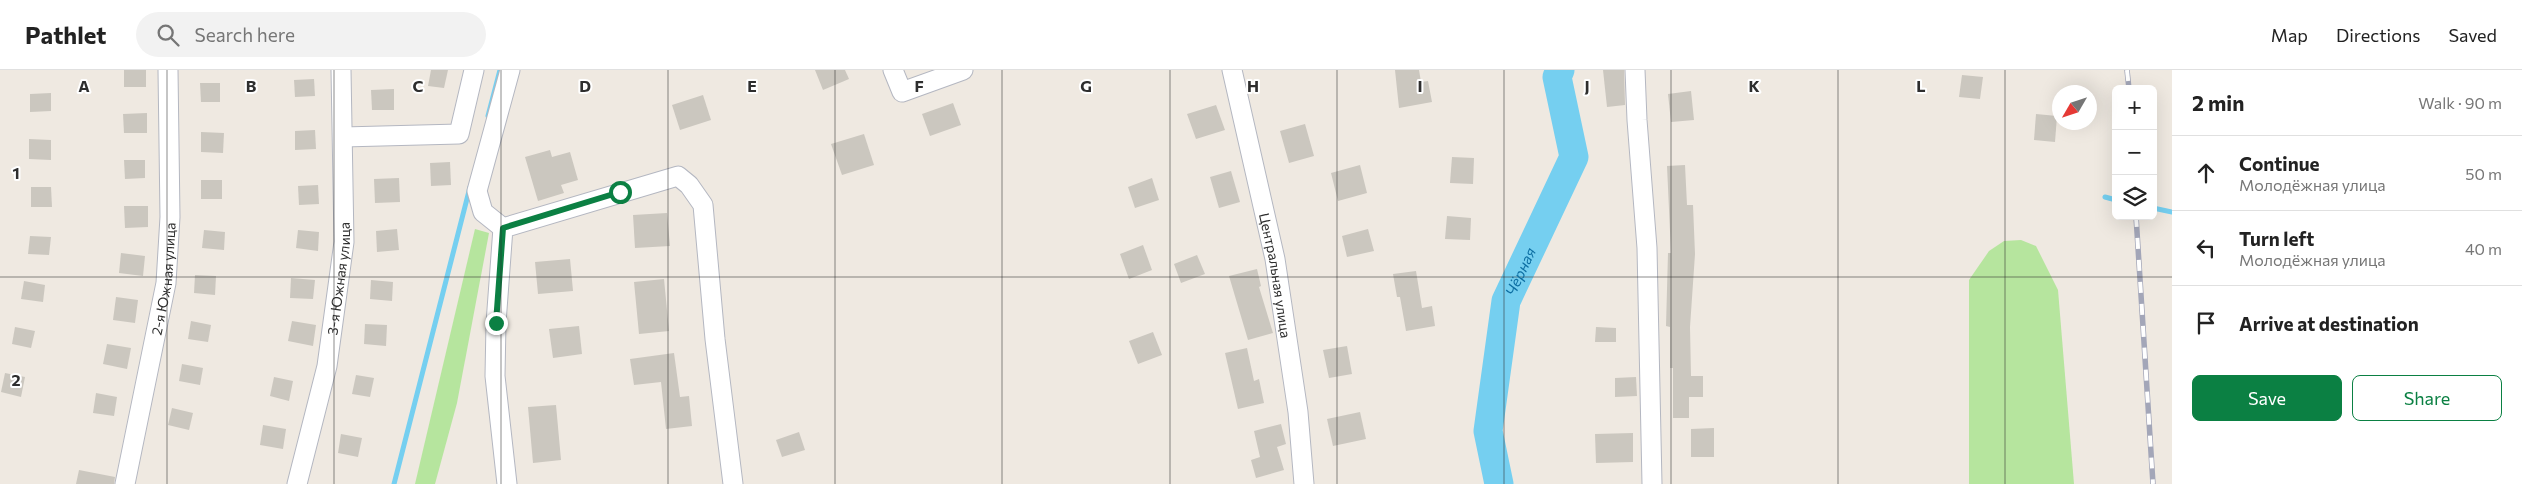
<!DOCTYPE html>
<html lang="en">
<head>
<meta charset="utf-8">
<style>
	:root { --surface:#fff; --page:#f2f2f2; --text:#222; --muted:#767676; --line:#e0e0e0; --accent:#0b8043 }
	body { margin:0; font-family:Commissioner,sans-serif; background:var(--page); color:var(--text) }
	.controls { position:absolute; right:15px; top:15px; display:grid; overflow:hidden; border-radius:8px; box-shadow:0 5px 20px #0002 }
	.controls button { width:45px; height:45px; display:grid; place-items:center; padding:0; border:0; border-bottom:1px solid var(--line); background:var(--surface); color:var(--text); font:25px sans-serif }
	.compass { position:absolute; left:2052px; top:15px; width:45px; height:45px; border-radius:50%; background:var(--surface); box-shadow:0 5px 20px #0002; rotate:231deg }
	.stop { position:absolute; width:15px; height:15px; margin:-11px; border:4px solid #0b8043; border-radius:50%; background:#fff }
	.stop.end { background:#0b8043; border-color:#fff; box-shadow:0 1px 5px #0008 }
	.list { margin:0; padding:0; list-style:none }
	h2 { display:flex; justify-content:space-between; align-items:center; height:65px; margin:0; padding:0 20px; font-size:21px }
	h2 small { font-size:16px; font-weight:400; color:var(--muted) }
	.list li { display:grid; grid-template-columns:32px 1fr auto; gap:15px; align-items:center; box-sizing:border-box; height:75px; padding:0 20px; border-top:1px solid var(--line) }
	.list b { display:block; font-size:19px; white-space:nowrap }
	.list p { margin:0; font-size:16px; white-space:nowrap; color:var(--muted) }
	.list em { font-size:16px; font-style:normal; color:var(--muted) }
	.actions { display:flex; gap:10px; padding:15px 20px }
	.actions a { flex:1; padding:11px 0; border:1px solid var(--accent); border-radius:8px; text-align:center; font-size:18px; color:var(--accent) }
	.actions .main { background:var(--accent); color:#fff }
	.icon { flex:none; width:28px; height:28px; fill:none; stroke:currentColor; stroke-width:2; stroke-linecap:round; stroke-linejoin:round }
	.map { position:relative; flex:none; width:2172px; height:414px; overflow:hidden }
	header { display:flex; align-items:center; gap:30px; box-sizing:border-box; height:70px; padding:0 25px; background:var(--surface); border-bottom:1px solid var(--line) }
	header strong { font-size:24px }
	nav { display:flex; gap:28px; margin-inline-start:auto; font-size:18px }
	.search { width:350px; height:45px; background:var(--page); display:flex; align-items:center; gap:12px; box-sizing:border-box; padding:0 18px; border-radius:28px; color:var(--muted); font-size:19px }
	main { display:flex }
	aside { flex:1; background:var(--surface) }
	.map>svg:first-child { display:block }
	.green { fill:#b6e59e }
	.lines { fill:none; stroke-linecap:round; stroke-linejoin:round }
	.stream { stroke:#75cff0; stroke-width:5 }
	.river { stroke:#75cff0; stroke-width:29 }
	.building { fill:#cbc7bf }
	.minor-casing { stroke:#b4b7c1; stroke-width:21 }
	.minor { stroke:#fff; stroke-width:19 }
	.rail-casing { stroke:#a3a6b8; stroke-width:5.5 }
	.rail { stroke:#fff; stroke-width:4; stroke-dasharray:11; stroke-linecap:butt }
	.route { stroke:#0b8043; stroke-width:6 }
	.grid { fill:none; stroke:#2e2e2e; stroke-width:1; stroke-opacity:0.55 }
	.labels { text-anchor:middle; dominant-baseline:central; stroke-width:4; stroke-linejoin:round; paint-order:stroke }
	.street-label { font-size:14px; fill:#2e2e2e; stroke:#fff }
	.water-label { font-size:15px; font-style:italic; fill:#0d6fa3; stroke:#fff }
	.grid-label { font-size:16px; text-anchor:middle; font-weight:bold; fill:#2e2e2e; stroke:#fff; stroke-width:4; stroke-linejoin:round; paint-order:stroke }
</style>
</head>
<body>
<header>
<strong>Pathlet</strong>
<div class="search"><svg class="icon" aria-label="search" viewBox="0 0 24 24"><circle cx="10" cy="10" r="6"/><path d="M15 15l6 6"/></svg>Search here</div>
<nav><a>Map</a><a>Directions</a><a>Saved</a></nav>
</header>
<main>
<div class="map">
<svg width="2172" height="414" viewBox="0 0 2172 414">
	<rect width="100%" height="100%" fill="#efe9e1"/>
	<g class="green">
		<path d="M475,159L489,163L457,333L435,414H415Z"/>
		<path d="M2021,170L2036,176L2058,220L2074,414H1969V210L1989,181L2004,171Z"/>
	</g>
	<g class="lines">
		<g class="stream">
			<path d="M488,46L500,0"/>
			<path d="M2105,127L2116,130"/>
			<path d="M2153,138L2172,142"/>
			<path d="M394,414L470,117"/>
		</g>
		<path class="river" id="s1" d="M1499,414L1488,361L1506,231L1574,87L1557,7L1560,0"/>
	</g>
	<g class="building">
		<rect x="124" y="0" width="22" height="17"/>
		<path d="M431,0H448L444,18L428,16Z"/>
		<path d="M815,0H845L849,9L823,20Z"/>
		<path d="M1395,0H1419L1421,12L1428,11L1432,32L1399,38Z"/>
		<path d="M1603,0H1624L1625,35L1607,37Z"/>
		<path d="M1962,5L1983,7L1980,29L1959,27Z"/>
		<path d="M314,9L315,26L295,27L294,10Z"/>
		<path d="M200,13H220V32H201Z"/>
		<path d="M394,19V40H372L371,20Z"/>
		<path d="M1691,21L1694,50L1671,52L1668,24Z"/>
		<path d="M51,23V41L30,42V24Z"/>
		<path d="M703,25L711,50L680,60L672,35Z"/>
		<path d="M953,33L961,55L930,66L922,44Z"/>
		<path d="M1216,35L1225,60L1196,69L1187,44Z"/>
		<path d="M147,43V63H124L123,44Z"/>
		<path d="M2036,44L2057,46L2055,72L2034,70Z"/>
		<path d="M1305,54L1314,86L1289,93L1280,61Z"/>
		<path d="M315,60L316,79L295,80V61Z"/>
		<path d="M201,62L224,63L223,83L201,82Z"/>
		<path d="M864,64L874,95L842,105L831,74Z"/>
		<path d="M29,69L51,70V90L29,89Z"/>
		<path d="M550,80L552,87L570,82L578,110L561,115L564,123L538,131L525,87Z"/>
		<path d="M1452,87L1474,88L1473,114L1450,113Z"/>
		<path d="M124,90H145V108L125,109Z"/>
		<path d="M450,92L451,115L431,116L430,93Z"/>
		<path d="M1360,95L1367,123L1338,131L1331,103Z"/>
		<path d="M1685,95L1687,135H1693L1695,184L1690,257L1691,306H1703V327H1689V348H1673V298H1670V257L1666,256L1668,183H1671L1667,96Z"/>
		<path d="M1231,101L1240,132L1219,138L1210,107Z"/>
		<path d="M399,108L400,132L375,133L374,109Z"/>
		<path d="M1152,108L1159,130L1135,138L1128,117Z"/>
		<rect x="201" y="110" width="21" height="19"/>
		<path d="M318,115L319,134L299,135L298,116Z"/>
		<path d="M31,117H51L52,137H31Z"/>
		<path d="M124,136H148V157L125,158Z"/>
		<path d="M667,143L670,176L635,178L633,145Z"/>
		<path d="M1447,146L1471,148L1470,170L1445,169Z"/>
		<path d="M397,159L399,180L377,182L376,161Z"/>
		<path d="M1368,159L1374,181L1347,187L1342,166Z"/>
		<path d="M204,160L225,162L224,180L202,178Z"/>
		<path d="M298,160L319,162L318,181L296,178Z"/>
		<path d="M30,166L51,167L49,185L28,184Z"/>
		<path d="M1143,175L1152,200L1129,209L1120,184Z"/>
		<path d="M121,183L145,186L143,206L119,203Z"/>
		<path d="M1197,185L1205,204L1181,213L1174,194Z"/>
		<path d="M570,189L573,221L538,224L535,192Z"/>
		<path d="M1257,199L1261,216L1259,217L1273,263L1248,270L1229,206Z"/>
		<path d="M1416,201L1422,238L1432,236L1435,256L1406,261L1400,227H1397L1393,204Z"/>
		<path d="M195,205L216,206L215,225L194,223Z"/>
		<path d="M291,208L315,210L313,229L290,228Z"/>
		<path d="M664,209L669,261L639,264L634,212Z"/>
		<path d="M371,210L393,212L392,231L370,229Z"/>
		<path d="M24,211L45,215L43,232L21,229Z"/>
		<path d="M116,227L138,230L135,253L113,250Z"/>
		<path d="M191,251L211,255L208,272L188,269Z"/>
		<path d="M292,251L316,255L313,276L288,271Z"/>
		<path d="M365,254L387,255L386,276L364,274Z"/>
		<path d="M579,256L582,284L553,288L549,259Z"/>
		<path d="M15,257L35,261L31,278L12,274Z"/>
		<path d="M1596,257L1616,258V272H1595Z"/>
		<path d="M1153,262L1162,285L1138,294L1129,271Z"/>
		<path d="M107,274L131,278L127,299L103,294Z"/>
		<path d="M1347,276L1352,304L1329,308L1323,280Z"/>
		<path d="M1247,278L1254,311L1259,309L1264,333L1238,339L1225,283Z"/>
		<path d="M674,283L680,327L689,326L692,356L666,359L661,312L634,315L630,289Z"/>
		<path d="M182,294L203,298L200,315L179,311Z"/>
		<path d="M5,303L25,307L21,327L1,322Z"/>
		<path d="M356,305L374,308L370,327L352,324Z"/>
		<path d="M274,307L293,311L289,331L270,326Z"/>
		<path d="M1636,307L1637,326L1615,327V308Z"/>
		<path d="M96,323L117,327L114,346L93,343Z"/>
		<path d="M556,335L561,390L533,393L528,337Z"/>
		<path d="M172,338L193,343L189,360L168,355Z"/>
		<path d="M1360,342L1366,369L1333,376L1327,349Z"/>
		<path d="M1281,354L1286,374L1277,377L1284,400L1256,408L1251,390L1260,387L1254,361Z"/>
		<path d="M263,355L286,359L283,379L260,375Z"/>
		<path d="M1714,358V387H1691V359Z"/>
		<path d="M799,362L805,380L782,387L776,370Z"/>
		<path d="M1633,363V392L1596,393L1595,364Z"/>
		<path d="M341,364L362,368L358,387L338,383Z"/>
		<path d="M79,400L115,407L114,414H76Z"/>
	</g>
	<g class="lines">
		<defs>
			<g id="minor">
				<path d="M893,0L902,22L963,0"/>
				<path id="s2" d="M1232,0L1275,189L1298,342L1304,414"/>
				<path d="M1635,0L1637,50L1647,178L1652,414"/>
				<path d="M343,67L459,64L474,0"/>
				<path d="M503,158L483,142L477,121L510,0"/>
				<path id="s3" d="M125,414L166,213L170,147L168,0"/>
				<path id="s4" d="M297,414L327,296L344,172L341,0"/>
				<path d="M507,414L495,306L496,253L503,158L678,106L689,115L703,135L715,269L733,414"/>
			</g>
		</defs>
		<use href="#minor" class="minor-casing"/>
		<use href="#minor" class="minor"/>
		<defs>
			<g id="rail">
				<path d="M2127,0L2129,19"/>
				<path d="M2136,146L2153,414"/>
			</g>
		</defs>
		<use href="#rail" class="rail-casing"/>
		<use href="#rail" class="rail"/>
	</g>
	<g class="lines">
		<path class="route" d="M496,253L503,158L620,122"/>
	</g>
	<path class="grid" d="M167,0V414M334,0V414M501,0V414M668,0V414M835,0V414M1002,0V414M1170,0V414M1337,0V414M1504,0V414M1671,0V414M1838,0V414M2005,0V414M0,207H2172"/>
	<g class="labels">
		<g class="street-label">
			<text stroke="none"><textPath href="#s2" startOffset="210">Центральная улица</textPath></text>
			<text stroke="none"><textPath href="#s3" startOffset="209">2-я Южная улица</textPath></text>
			<text stroke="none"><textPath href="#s4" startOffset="210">3-я Южная улица</textPath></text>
		</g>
		<g class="water-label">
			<text stroke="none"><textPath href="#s1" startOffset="218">Чёрная</textPath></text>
		</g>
	</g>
	<g class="grid-label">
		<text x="84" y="22">A</text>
		<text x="251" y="22">B</text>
		<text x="418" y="22">C</text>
		<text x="585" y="22">D</text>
		<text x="752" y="22">E</text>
		<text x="919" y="22">F</text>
		<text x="1086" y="22">G</text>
		<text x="1253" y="22">H</text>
		<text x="1420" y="22">I</text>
		<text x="1587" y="22">J</text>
		<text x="1754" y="22">K</text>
		<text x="1921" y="22">L</text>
		<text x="16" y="109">1</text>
		<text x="16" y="316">2</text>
	</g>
</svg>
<div class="controls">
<button>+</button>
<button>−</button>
<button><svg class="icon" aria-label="layers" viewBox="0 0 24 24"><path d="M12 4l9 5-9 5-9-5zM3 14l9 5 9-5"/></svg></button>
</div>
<svg class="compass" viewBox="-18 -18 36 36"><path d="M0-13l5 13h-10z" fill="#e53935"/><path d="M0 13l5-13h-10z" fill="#767676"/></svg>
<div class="stop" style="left:620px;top:122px"></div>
<div class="stop end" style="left:496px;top:253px"></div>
</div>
<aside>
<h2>2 min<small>Walk · 90 m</small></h2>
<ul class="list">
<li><svg class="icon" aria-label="ahead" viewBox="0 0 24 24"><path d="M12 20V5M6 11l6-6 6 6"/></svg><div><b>Continue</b><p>Молодёжная улица</p></div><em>50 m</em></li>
<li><svg class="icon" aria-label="left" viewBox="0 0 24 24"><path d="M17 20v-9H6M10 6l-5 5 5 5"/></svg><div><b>Turn left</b><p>Молодёжная улица</p></div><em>40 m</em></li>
<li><svg class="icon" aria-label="arrive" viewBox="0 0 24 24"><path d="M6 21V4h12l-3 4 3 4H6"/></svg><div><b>Arrive at destination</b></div></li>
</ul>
<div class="actions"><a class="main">Save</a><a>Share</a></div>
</aside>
</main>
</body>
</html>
